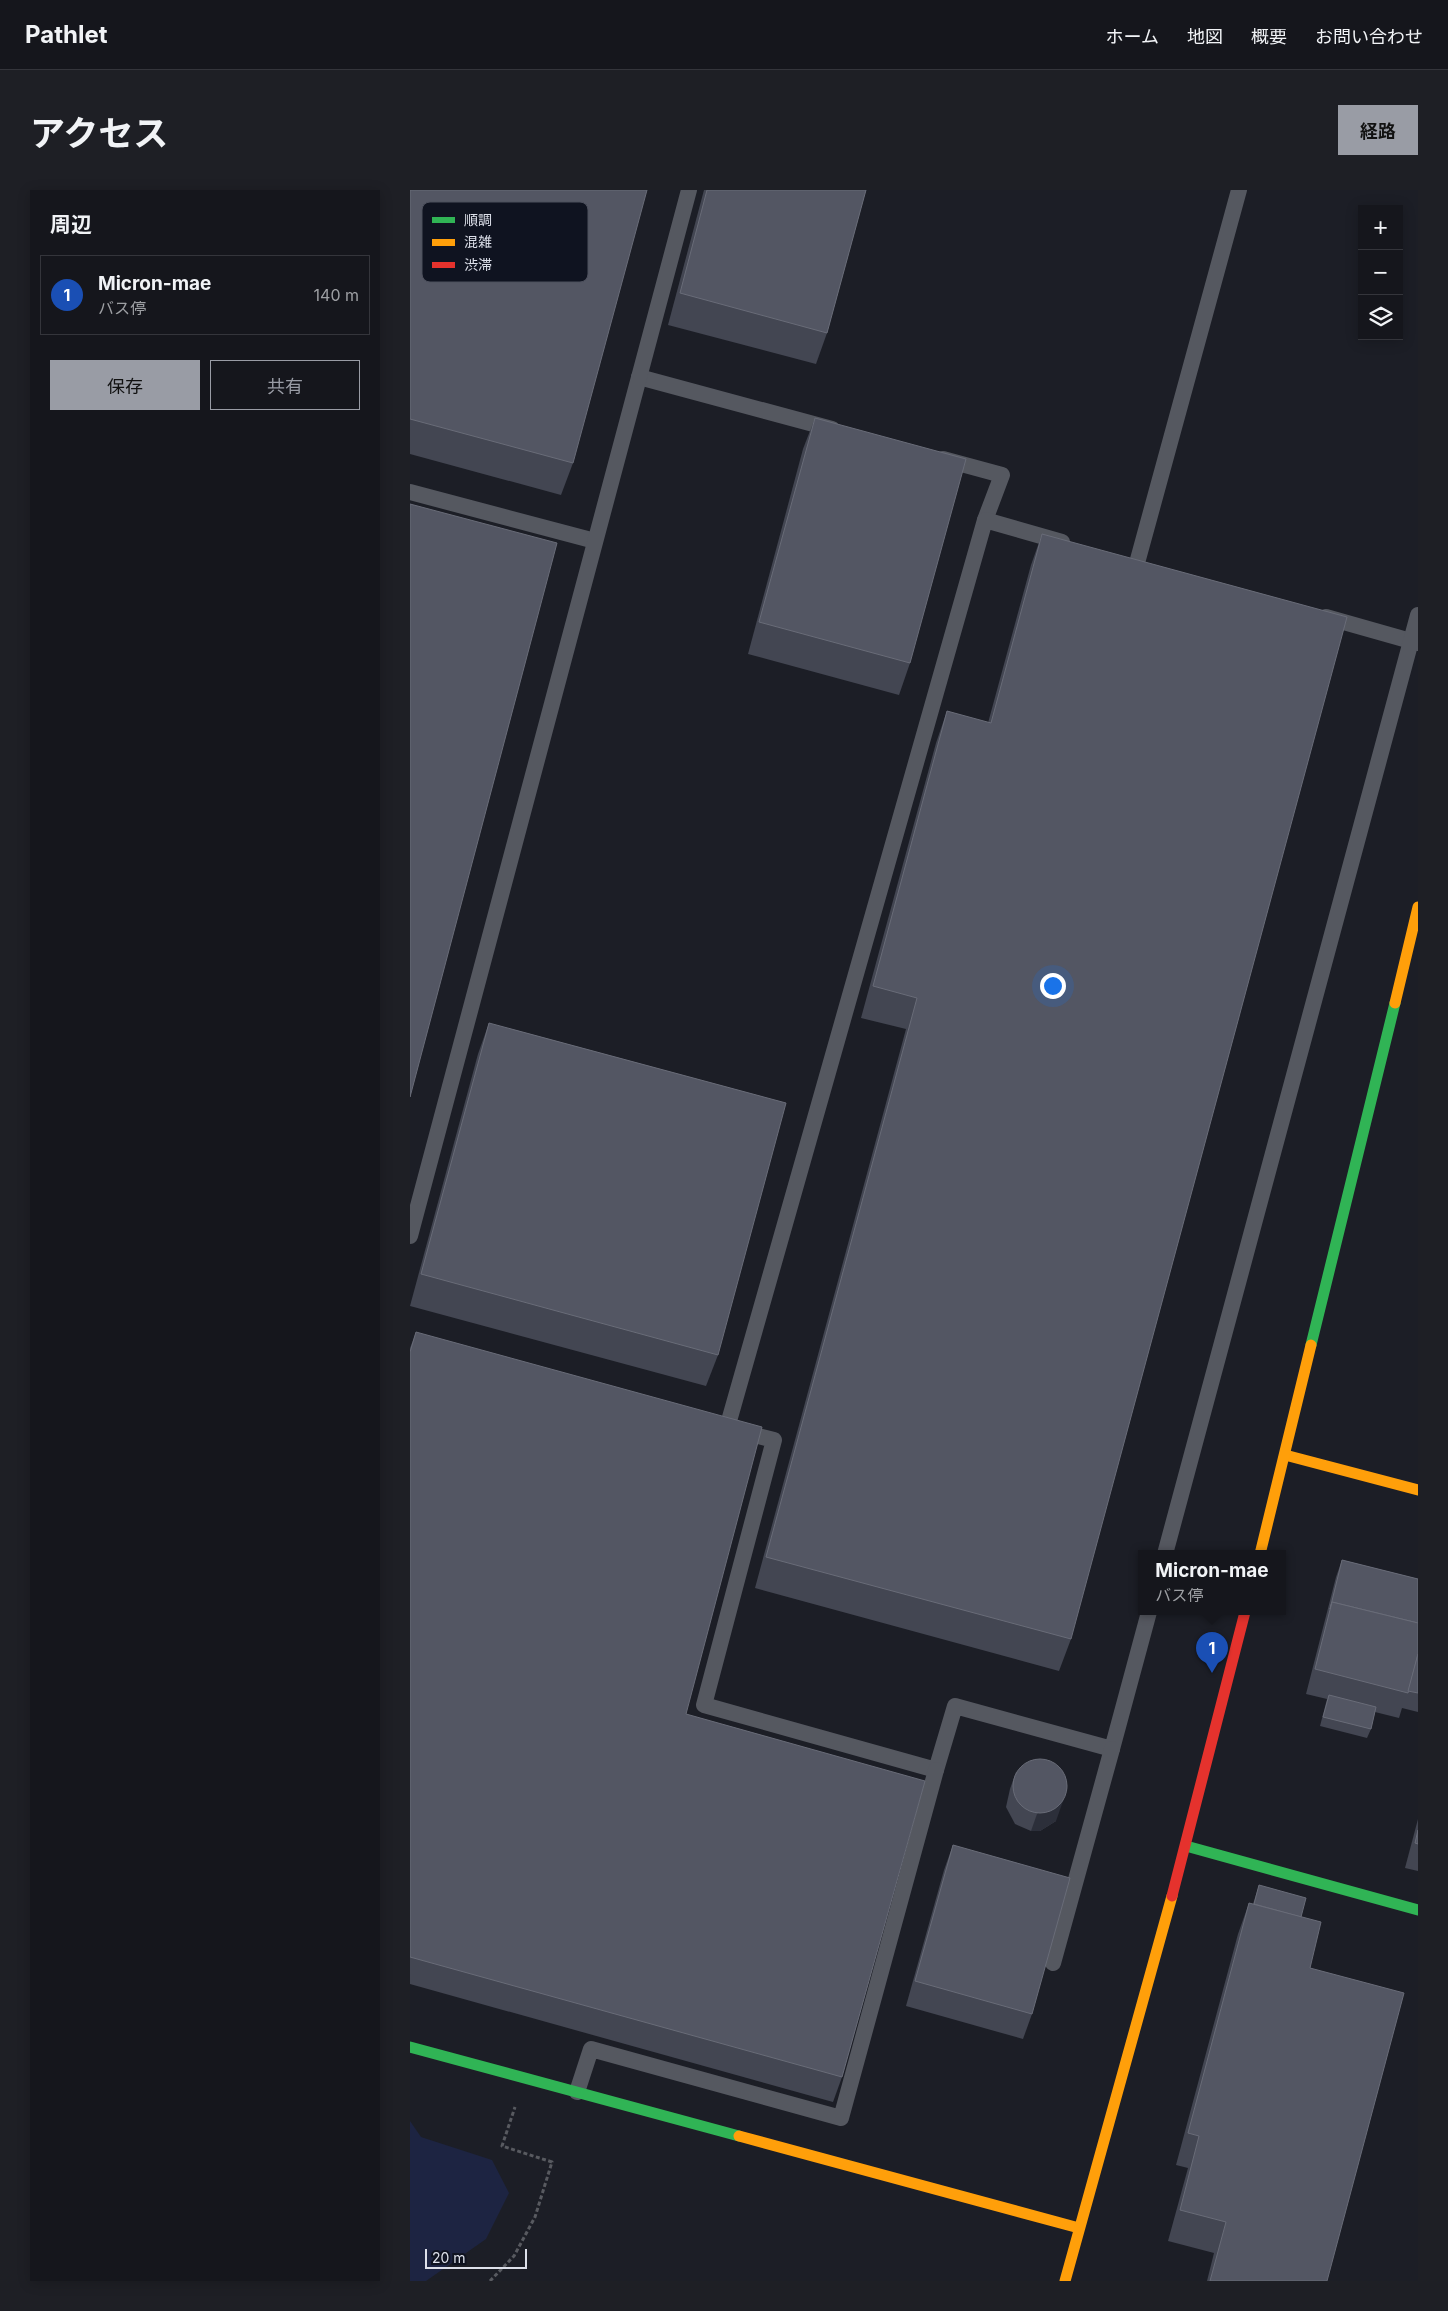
<!DOCTYPE html>
<html lang="ja">
<head>
<meta charset="utf-8">
<style>
	:root { --surface:#15161c; --page:#1e1f25; --text:#f1f3f6; --muted:#9d9fa3; --line:#34353b; --accent:#999ca5 }
	body { margin:0; font-family:Inter,"Noto Sans JP",sans-serif; background:var(--page); color:var(--text) }
	.controls { position:absolute; right:15px; top:15px; display:grid; overflow:hidden; border-radius:0px; box-shadow:0 2px 12px #0003 }
	.controls button { width:45px; height:45px; display:grid; place-items:center; padding:0; border:0; border-bottom:1px solid var(--line); background:var(--surface); color:var(--text); font:25px sans-serif }
	.scale { position:absolute; left:15px; bottom:12px; width:102px; box-sizing:border-box; padding-left:5px; border:2px solid #dde0ea; border-top:0; font-size:14px; line-height:18px; white-space:nowrap; color:#dde0ea; -webkit-text-stroke:4px #0f1320; paint-order:stroke }
	.you { position:absolute; left:642px; top:795px; width:18px; height:18px; margin:-12px; border:4px solid #fff; border-radius:50%; background:#1a73e8; box-shadow:0 0 0 8px #1a73e833 }
	.badge { display:grid; place-items:center; width:32px; height:32px; border-radius:50%; background:var(--accent); color:#fff; font-size:16px; font-weight:700 }
	.pin { position:absolute; translate:-50% -41px; filter:drop-shadow(0 1px 2px #0008) }
	.pin::after { content:''; position:absolute; top:26px; width:18px; height:15px; background:inherit; clip-path:polygon(0 0,100% 0,50% 100%) }
	.popup { position:absolute; left:728px; top:1360px; width:148px; height:65px; box-sizing:border-box; display:grid; place-content:center; border-radius:0px; background:var(--surface); filter:drop-shadow(0 1px 4px #0005); font-size:16px; white-space:nowrap; color:var(--muted) }
	.popup b { font-size:19px; color:var(--text) }
	.popup::after { content:''; position:absolute; left:50%; top:100%; margin-left:-10px; border:10px solid transparent; border-top-color:var(--surface) }
	.list { margin:0; padding:0; list-style:none }
	h2 { display:flex; justify-content:space-between; align-items:center; height:65px; margin:0; padding:0 20px; font-size:21px }
	h2 small { font-size:16px; font-weight:400; color:var(--muted) }
	.list li { display:grid; grid-template-columns:32px 1fr auto; gap:15px; align-items:center; box-sizing:border-box; height:80px; margin:0 10px 10px; padding:0 10px; border:1px solid var(--line); border-radius:0px }
	.list b { display:block; font-size:19px; white-space:nowrap }
	.list p { margin:0; font-size:16px; white-space:nowrap; color:var(--muted) }
	.list em { font-size:16px; font-style:normal; color:var(--muted) }
	.actions { display:flex; gap:10px; padding:15px 20px }
	.actions a { flex:1; padding:11px 0; border:1px solid var(--accent); border-radius:0px; text-align:center; font-size:18px; color:var(--accent) }
	.actions .main { background:var(--accent); color:#111 }
	.icon { flex:none; width:28px; height:28px; fill:none; stroke:currentColor; stroke-width:2; stroke-linecap:round; stroke-linejoin:round }
	.map { position:relative; flex:none; width:1008px; height:2091px; overflow:hidden; border-radius:0px }
	header { display:flex; align-items:center; gap:30px; box-sizing:border-box; height:70px; padding:0 25px; background:var(--surface); border-bottom:1px solid var(--line) }
	header strong { font-size:24px }
	nav { display:flex; gap:28px; margin-inline-start:auto; font-size:18px }
	.intro { display:flex; align-items:center; justify-content:space-between; box-sizing:border-box; height:120px; padding:0 30px }
	h1 { margin:0; font-size:35px }
	.button { padding:12px 22px; border-radius:0px; background:var(--accent); color:#111; font-size:18px; font-weight:700 }
	main { display:flex; gap:30px; padding:0 30px }
	aside { flex:1; background:var(--surface); border-radius:0px; box-shadow:0 2px 12px #0003 }
	.map>svg:first-child { display:block }
	.green { fill:#1d2442 }
	.lines { fill:none; stroke-linecap:round; stroke-linejoin:round }
	.path { stroke:#585a60; stroke-width:3; stroke-dasharray:4 2.5; stroke-linecap:butt }
	.lane { stroke:#555860; stroke-width:16 }
	.fast { stroke:#30b455; stroke-width:11 }
	.slow { stroke:#ff9f0a; stroke-width:11 }
	.jam { stroke:#e5322d; stroke-width:11 }
	.wall { fill:#434652 }
	.shaded-wall { fill:#2c2f3a }
	.building { fill:#535663; stroke:#696c78 }
	.key { fill:#0f1320; stroke:#4d505d; stroke-width:1 }
	.key-label { font-size:14px; fill:#dde0ea }
</style>
</head>
<body>
<header>
<strong>Pathlet</strong>
<nav><a>ホーム</a><a>地図</a><a>概要</a><a>お問い合わせ</a></nav>
</header>
<div class="intro"><h1>アクセス</h1><a class="button">経路</a></div>
<main>
<aside>
<h2>周辺<small></small></h2>
<ul class="list">
<li><span class="badge" style="background:#1a4fb4">1</span><div><b>Micron-mae</b><p>バス停</p></div><em>140 m</em></li>
</ul>
<div class="actions"><a class="main">保存</a><a>共有</a></div>
</aside>
<div class="map">
<svg width="1008" height="2091" viewBox="0 0 1008 2091">
	<rect width="100%" height="100%" fill="#1c1e26"/>
	<path class="green" d="M0,1931L11,1947L82,1970L99,2003L76,2049L16,2091H0Z"/>
	<g class="lines">
		<path class="path" d="M80,2091L104,2066L125,2027L142,1972L92,1956L105,1917"/>
		<g class="lane">
			<path d="M229,187L422,239"/>
			<path d="M533,269L592,285L575,330"/>
			<path d="M0,302L185,351"/>
			<path d="M727,373L829,0"/>
			<path d="M916,427L1008,453"/>
			<path d="M0,1046L279,0"/>
			<path d="M317,1238L575,330L652,352"/>
			<path d="M329,1241L364,1250L294,1515L526,1580L545,1516L702,1559L739,1422"/>
			<path d="M755,1364L1008,425"/>
			<path d="M643,1773L702,1559"/>
			<path d="M167,1902L181,1859L431,1928L526,1580"/>
		</g>
		<g class="fast">
			<path d="M901,1155L985,813"/>
			<path d="M776,1656L1008,1720"/>
			<path d="M0,1857L329,1946"/>
		</g>
		<g class="slow">
			<path d="M985,813L1008,717"/>
			<path d="M875,1265L1008,1300"/>
			<path d="M850,1364L901,1155"/>
			<path d="M329,1946L669,2038"/>
			<path d="M655,2091L762,1706"/>
		</g>
		<path class="jam" d="M762,1706L835,1422"/>
	</g>
	<g class="wall">
		<path d="M0,0L163,273L151,305L0,264Z"/>
		<path d="M294,0H456L417,143L406,174L258,135Z"/>
		<path d="M405,228L500,473L489,505L338,464L393,259Z"/>
		<path d="M632,344L661,1449L649,1481L345,1398L496,839L451,828L526,553L537,521L578,533L621,375Z"/>
		<path d="M79,833L308,1165L296,1196L0,1116L68,864Z"/>
		<path d="M6,1142L276,1524L432,1887L423,1912L0,1794V1158Z"/>
		<path d="M932,1370L1008,1389V1522L992,1518L989,1528L965,1522L961,1539L957,1548L910,1536L917,1509L896,1504L926,1387Z"/>
		<path d="M606,1582L646,1631L630,1641H621L605,1634L596,1617L600,1599Z"/>
		<path d="M1008,1629V1681L995,1678Z"/>
		<path d="M543,1655L622,1824L613,1849L496,1816L534,1680Z"/>
		<path d="M849,1695L891,1727L900,1778L917,2091H797L804,2063L758,2051L778,1978L766,1975L828,1744L839,1713L843,1714Z"/>
	</g>
	<path class="shaded-wall" d="M658,1597L646,1631L630,1641H621L627,1624Z"/>
	<g class="building">
		<path d="M0,0H237L163,273L0,229Z"/>
		<path d="M297,0H456L417,143L270,103Z"/>
		<path d="M405,228L556,269L500,473L349,432Z"/>
		<path d="M0,314L147,353L0,907Z"/>
		<path d="M632,344L937,427L661,1449L356,1367L507,808L463,796L537,521L581,533Z"/>
		<path d="M79,833L376,913L308,1165L11,1084Z"/>
		<path d="M6,1142L352,1237L276,1524L515,1591L432,1887L0,1767V1162Z"/>
		<path d="M932,1370L1008,1389V1433L922,1412L920,1419Z"/>
		<path d="M922,1412L1008,1433V1464L998,1503L905,1479Z"/>
		<path d="M1008,1464V1503L998,1501Z"/>
		<path d="M919,1505L966,1517L961,1539L913,1527Z"/>
		<circle cx="630" cy="1596" r="27"/>
		<path d="M1008,1640V1654L1005,1653Z"/>
		<path d="M543,1655L660,1688L622,1824L505,1791Z"/>
		<path d="M849,1695L896,1708L891,1727L844,1714Z"/>
		<path d="M839,1713L911,1732L900,1778L994,1803L917,2091H800L816,2032L770,2020L789,1946L778,1943Z"/>
	</g>
	<rect x="12" y="12" width="166" height="80" rx="8" class="key"/>
	<rect x="22" y="27" width="23" height="6" fill="#30b455"/>
	<rect x="22" y="49" width="23" height="7" fill="#ff9f0a"/>
	<rect x="22" y="72" width="23" height="6" fill="#e5322d"/>
	<g class="key-label">
		<text x="54" y="35">順調</text>
		<text x="54" y="57">混雑</text>
		<text x="54" y="80">渋滞</text>
	</g>
</svg>
<div class="controls">
<button>+</button>
<button>−</button>
<button><svg class="icon" aria-label="layers" viewBox="0 0 24 24"><path d="M12 4l9 5-9 5-9-5zM3 14l9 5 9-5"/></svg></button>
</div>
<div class="scale">20 m</div>
<div class="you"></div>
<div class="pin badge" style="left:802px;top:1483px;background:#1a4fb4">1</div>
<div class="popup"><b>Micron-mae</b>バス停</div>
</div>
</main>
</body>
</html>
